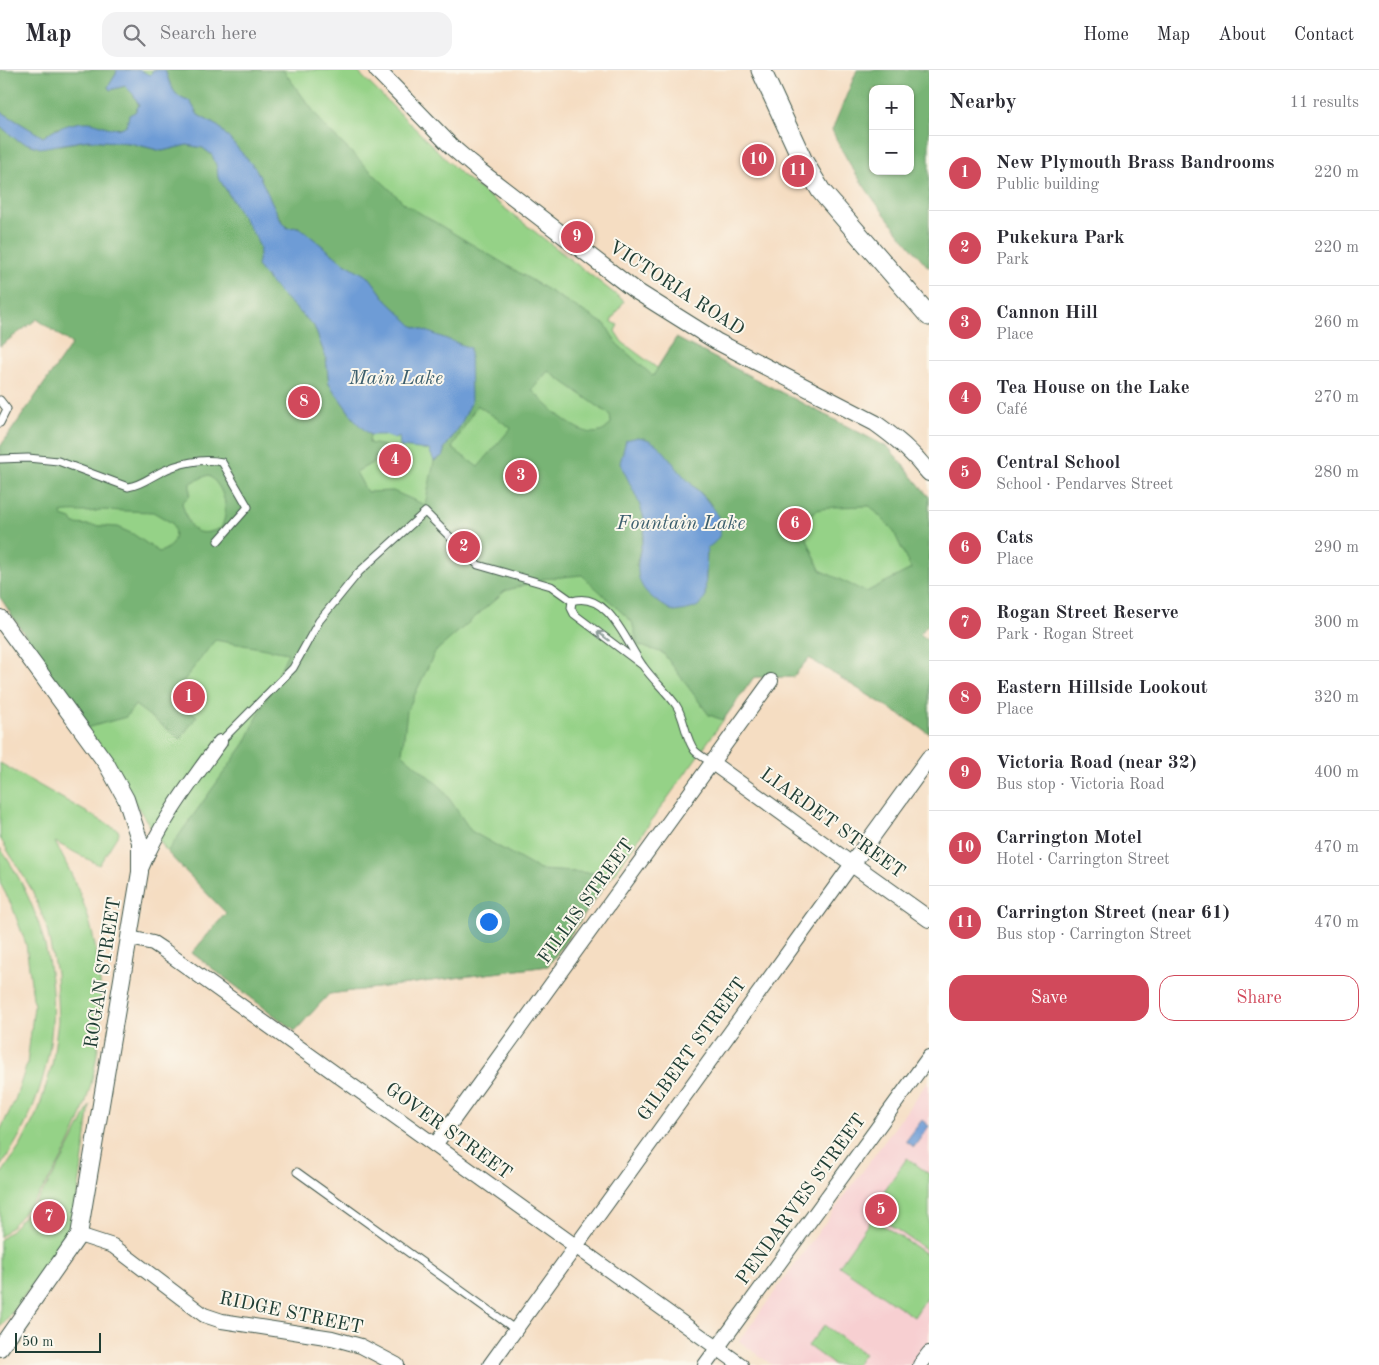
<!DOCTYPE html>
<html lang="en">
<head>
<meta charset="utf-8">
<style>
	:root { --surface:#fff; --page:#f2f2f3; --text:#2b2b33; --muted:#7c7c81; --line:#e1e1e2; --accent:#d1495b }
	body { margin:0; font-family:"Old Standard TT",serif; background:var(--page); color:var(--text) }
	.controls { position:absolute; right:15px; top:15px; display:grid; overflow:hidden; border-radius:10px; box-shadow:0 1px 4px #0004 }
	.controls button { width:45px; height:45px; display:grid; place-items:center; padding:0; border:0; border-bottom:1px solid var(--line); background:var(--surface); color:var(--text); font:25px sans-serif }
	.scale { position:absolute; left:15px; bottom:12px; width:86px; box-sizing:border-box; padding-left:5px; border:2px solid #1f3d34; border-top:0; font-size:14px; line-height:18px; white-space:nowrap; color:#1f3d34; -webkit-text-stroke:4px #fbf7ec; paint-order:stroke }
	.you { position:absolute; left:488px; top:851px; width:18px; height:18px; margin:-12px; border:4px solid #fff; border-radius:50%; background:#1a73e8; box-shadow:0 0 0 8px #1a73e833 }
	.badge { display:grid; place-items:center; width:32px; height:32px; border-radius:50%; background:var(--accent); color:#fff; font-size:16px; font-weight:700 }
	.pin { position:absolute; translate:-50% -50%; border:2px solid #fff; box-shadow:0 1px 5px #0006 }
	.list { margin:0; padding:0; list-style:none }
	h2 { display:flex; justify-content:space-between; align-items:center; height:65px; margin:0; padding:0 20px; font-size:21px }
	h2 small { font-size:16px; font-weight:400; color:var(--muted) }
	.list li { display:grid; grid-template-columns:32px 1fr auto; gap:15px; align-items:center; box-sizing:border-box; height:75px; padding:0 20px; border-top:1px solid var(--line) }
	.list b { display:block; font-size:19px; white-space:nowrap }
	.list p { margin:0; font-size:16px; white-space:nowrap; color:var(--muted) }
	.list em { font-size:16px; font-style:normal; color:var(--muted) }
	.actions { display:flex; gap:10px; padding:15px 20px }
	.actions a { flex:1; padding:11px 0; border:1px solid var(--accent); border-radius:15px; text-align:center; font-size:18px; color:var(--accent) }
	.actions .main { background:var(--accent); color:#fff }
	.icon { flex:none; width:28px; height:28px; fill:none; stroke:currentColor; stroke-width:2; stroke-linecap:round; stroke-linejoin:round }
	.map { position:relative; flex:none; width:929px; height:1295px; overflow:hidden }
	header { display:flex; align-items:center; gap:30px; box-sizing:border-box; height:70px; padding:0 25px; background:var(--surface); border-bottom:1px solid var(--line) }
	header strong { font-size:24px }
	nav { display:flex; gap:28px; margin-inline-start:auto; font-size:18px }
	.search { width:350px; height:45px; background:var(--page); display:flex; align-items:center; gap:12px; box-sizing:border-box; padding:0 18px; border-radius:15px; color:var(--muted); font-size:19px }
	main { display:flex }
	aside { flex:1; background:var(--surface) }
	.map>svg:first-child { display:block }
	.built { fill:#f7cfd1 }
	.green { fill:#95d287; stroke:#5a885e }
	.forest { fill:#78b474; stroke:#4c7854; fill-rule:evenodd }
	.water { fill:#6e9cd6; stroke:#466c85 }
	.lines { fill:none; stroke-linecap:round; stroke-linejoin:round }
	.service-casing { stroke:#3f5549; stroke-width:9 }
	.minor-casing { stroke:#3f5549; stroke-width:16 }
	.tertiary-casing { stroke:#3f5549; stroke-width:18 }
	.secondary-casing { stroke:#3f5549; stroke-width:21 }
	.service { stroke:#fff; stroke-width:7 }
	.minor { stroke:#fff; stroke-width:14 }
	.tertiary { stroke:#fff; stroke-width:16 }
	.secondary { stroke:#fff; stroke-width:19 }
	.oneway { stroke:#8f9e9a }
	.labels { text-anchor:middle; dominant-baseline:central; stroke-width:4; stroke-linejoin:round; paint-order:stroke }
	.street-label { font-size:19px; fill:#1f3d34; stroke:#fbf7ec }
	.water-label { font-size:20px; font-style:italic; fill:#3b5e6d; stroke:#fbf7ec }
</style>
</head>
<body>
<header>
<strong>Map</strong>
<div class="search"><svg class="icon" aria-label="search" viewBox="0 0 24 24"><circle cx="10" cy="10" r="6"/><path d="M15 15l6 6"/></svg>Search here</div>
<nav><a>Home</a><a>Map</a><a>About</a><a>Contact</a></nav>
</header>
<main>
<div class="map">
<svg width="929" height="1295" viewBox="0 0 929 1295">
	<rect width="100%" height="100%" fill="#fbf7ec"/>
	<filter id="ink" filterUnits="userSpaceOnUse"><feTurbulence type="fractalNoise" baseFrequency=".02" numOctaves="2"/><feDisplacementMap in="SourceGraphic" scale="10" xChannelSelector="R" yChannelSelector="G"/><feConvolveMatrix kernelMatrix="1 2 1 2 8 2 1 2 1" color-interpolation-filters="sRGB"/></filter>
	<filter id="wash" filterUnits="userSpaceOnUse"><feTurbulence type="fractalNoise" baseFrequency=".0096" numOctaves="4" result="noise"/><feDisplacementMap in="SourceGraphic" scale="20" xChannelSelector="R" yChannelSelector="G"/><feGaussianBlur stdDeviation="1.12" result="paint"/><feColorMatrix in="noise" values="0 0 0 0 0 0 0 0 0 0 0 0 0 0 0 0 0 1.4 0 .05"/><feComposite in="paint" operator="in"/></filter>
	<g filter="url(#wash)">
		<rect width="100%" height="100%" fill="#f5ddc2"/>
		<path class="built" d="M929,1010V1274L914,1295H772L739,1271Z"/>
		<g class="green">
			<path d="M0,0H356L462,105L624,231L611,251L618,255L615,261L622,272L657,298L676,268L889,378L929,427V553L920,564L929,572V663L809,588L793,607H754L548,896L329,924L295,961L192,883L226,843L167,782L0,527V377L72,274L37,249L0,276Z"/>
			<path d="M0,693L118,760L119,763L99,795L55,772C71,802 86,833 93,866C118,974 82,1093 0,1167V1106L21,1075L39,1039L52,996L58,951L56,903L46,855L32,820L0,768Z"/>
			<path d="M0,778C70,877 70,998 0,1097V1061L15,1030L27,994L34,936L26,874L12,836L0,813Z"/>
			<path d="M90,1035L73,1161L0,1258V1170C43,1133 66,1085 90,1035Z"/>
			<path d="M907,1088L929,1104V1182L870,1141Z"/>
			<path d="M872,1148L929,1186V1224L914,1247L839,1196Z"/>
			<path d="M824,1255L864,1284L856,1295H834L808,1276Z"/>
		</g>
		<g class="forest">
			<path d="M0,0H117L116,4L108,17L110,20L125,16L133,24L139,35L127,55L124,57L116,59L96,55L56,58L43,67L0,41Z"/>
			<path d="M165,0H283L326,58L405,134L606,255L617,274L653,306L676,268L889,378L929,427V553L920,564L929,572V663L809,588L793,607H754L723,650L709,645L663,583L638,575L632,552L582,505L542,509L505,521L435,582L407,641L402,684L442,718L471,761L540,800L613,804L548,896L329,924L295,961L192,883L226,843L167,782L245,673L288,583L215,570L171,627L197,646L180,669L135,635L126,647L86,658L0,527V377L72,274L37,249L0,276V56L17,70L61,75L88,70L130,73L162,81L187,75L203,78L212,85L217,97L218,107L256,168L278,221L314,256L326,288L329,314L357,353L370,365L369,373L385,376L383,387L375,386L374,392L356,402L367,422L393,421L425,435L434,391L444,385V379L460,356L470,278L413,256L387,231L370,208L341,191L299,157L287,158L233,74L219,57L198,45L190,31C174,29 170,14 165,0ZM548,301L610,345L611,353C591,383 548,336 532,320ZM477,335L511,358L478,397L452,378ZM620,393L681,404L707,429L716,442L719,452L707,478L705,528L636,496L646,455L638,428ZM208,405C225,418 230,440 221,458C194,470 189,458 182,433L190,425V413ZM870,436L893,460L911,499L866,522L820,500L802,457L816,440L834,437ZM100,440L153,442L172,453C178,466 174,478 159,482L133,464L117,457L74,454L71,449L62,446L61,443C74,440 87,444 100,440Z"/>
			<path d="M857,0H929V198C893,156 855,111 832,60ZM873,19H910V101H873Z"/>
		</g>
		<g class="water">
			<path d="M117,0H140L150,5L153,0H165C170,14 174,29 190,31L198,45L219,57L256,99L280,149L287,158L299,157L341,191L370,208L387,231L413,256L470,278L471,333L460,356L444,379V385L434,391L429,380L400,377L399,366L395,369L385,365H370L357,353L329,314L326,288L314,256L278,221L257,196L260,179L256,168L218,107L217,97L212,85L203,78L187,75L162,81L130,73L88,70L40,78L17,70L0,56V41L43,67C55,59 73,51 89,52C102,53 113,64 127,55L129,45L135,42L139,35L133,24L125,16L110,20L108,17L116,4Z"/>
			<path d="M638,367C660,370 667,387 681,403C696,421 744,456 707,478L705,528C699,540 686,540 674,542C642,523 632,514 641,476C643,469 646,460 645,453C641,432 629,413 620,393L626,370Z"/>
			<path d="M922,1050L929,1056L914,1077L906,1071Z"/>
		</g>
	</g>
	<g filter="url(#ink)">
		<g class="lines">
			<defs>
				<g id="service">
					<path d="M0,330L7,339L0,353"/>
					<path d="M0,389L28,388L58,391L128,417C141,415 149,408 161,402C179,393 202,388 222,392L248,437L218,471"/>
					<path d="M642,595L574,544L571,538L572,531C609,520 627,575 643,596C653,610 666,621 676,635C685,648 685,669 695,681C699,685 706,689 711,692"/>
					<path d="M220,672L293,598L319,551L359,502L425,442L478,495L551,516L572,531"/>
					<path d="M297,1102L516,1260"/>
				</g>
				<g id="minor">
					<path d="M141,799C160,752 191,712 220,672"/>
					<path d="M130,868L153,873L162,879L741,1295"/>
					<path d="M435,1075L771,611"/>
					<path d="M79,1165L113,1176L204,1245L222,1251L332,1268L361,1276L397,1295"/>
					<path d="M490,1295L852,794L711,692"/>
					<path d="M705,1295L929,987"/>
					<path d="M920,1295L929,1283"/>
				</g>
				<g id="tertiary">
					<path d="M377,0L453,78L481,102L633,219L716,271L875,353C896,368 913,382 929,403"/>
					<path d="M0,548L106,693L126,729L140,772V802L79,1165L0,1278"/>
					<path d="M929,688L852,794L929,849"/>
				</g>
				<path id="secondary" d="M761,0L802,89L821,121L929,246"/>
			</defs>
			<use href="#service" class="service-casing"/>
			<use href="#minor" class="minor-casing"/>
			<use href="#tertiary" class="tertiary-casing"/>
			<use href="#secondary" class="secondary-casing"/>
			<use href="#service" class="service"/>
			<use href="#minor" class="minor"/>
			<use href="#tertiary" class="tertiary"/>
			<use href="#secondary" class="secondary"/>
		</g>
		<defs><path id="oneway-shaft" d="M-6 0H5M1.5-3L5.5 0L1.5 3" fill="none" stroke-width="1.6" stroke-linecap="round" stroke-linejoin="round" transform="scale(1.25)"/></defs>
		<use class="oneway" href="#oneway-shaft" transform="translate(603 566) rotate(-143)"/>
	</g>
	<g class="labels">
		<g class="street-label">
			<text transform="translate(676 219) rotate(33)">VICTORIA ROAD</text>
			<text transform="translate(832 754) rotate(36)">LIARDET STREET</text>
			<text transform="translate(587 832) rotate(-54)">FILLIS STREET</text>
			<text transform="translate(104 903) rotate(-81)">ROGAN STREET</text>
			<text transform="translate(693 980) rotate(-54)">GILBERT STREET</text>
			<text transform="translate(448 1062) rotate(36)">GOVER STREET</text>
			<text transform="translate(802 1130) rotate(-54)">PENDARVES STREET</text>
			<text transform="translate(291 1244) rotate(12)">RIDGE STREET</text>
		</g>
		<g class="water-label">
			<text x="396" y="309">Main Lake</text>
			<text x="681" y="454">Fountain Lake</text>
		</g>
	</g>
</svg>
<div class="controls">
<button>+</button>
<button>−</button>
</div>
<div class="scale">50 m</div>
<div class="you"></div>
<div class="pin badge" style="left:189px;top:627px">1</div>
<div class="pin badge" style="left:464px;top:477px">2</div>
<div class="pin badge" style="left:521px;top:406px">3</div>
<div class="pin badge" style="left:395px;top:390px">4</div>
<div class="pin badge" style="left:881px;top:1140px">5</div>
<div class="pin badge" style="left:795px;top:454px">6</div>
<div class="pin badge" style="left:49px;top:1147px">7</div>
<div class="pin badge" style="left:304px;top:332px">8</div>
<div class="pin badge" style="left:577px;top:167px">9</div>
<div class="pin badge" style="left:758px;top:90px">10</div>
<div class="pin badge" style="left:798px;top:101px">11</div>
</div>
<aside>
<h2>Nearby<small>11 results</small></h2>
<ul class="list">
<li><span class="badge">1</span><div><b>New Plymouth Brass Bandrooms</b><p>Public building</p></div><em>220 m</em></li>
<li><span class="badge">2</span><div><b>Pukekura Park</b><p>Park</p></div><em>220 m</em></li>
<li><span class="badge">3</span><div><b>Cannon Hill</b><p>Place</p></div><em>260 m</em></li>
<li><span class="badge">4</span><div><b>Tea House on the Lake</b><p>Café</p></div><em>270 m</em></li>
<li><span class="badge">5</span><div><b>Central School</b><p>School · Pendarves Street</p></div><em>280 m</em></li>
<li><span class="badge">6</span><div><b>Cats</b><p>Place</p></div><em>290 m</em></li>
<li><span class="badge">7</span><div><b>Rogan Street Reserve</b><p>Park · Rogan Street</p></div><em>300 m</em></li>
<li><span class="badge">8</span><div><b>Eastern Hillside Lookout</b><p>Place</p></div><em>320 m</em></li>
<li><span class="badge">9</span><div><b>Victoria Road (near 32)</b><p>Bus stop · Victoria Road</p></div><em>400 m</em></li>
<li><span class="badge">10</span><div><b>Carrington Motel</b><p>Hotel · Carrington Street</p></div><em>470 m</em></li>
<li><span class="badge">11</span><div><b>Carrington Street (near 61)</b><p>Bus stop · Carrington Street</p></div><em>470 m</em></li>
</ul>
<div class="actions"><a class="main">Save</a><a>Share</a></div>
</aside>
</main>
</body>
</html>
